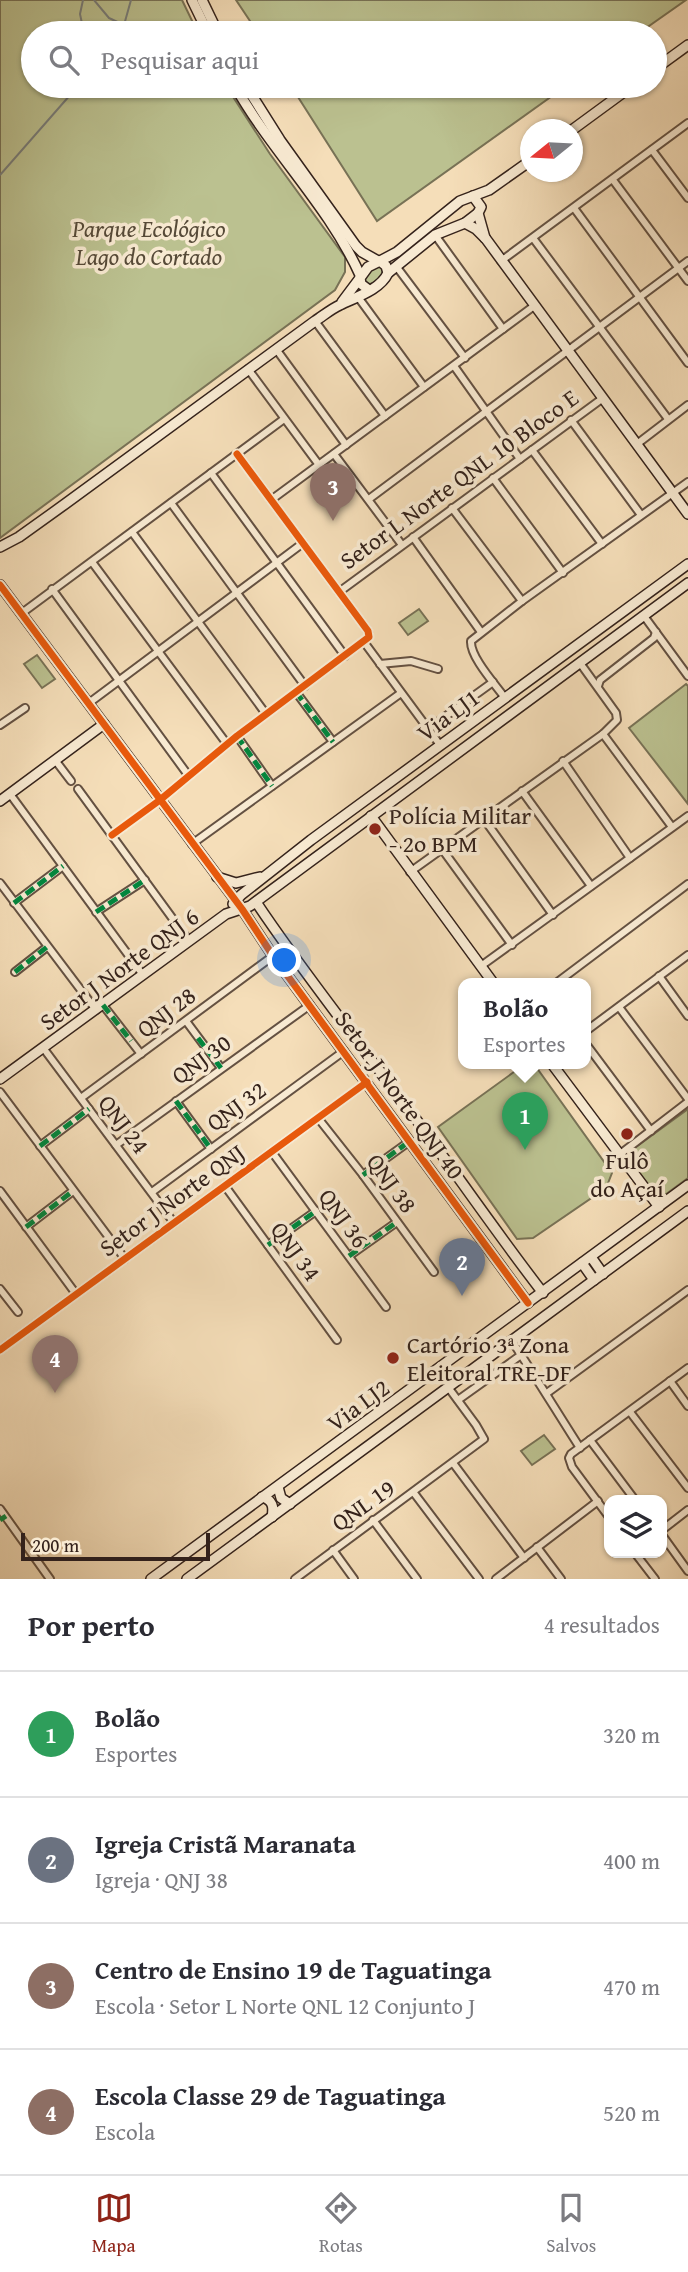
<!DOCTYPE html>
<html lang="pt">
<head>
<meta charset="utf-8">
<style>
	:root { --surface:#fff; --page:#f7f7f7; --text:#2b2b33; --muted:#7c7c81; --line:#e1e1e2; --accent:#8f2418 }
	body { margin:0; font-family:"Gentium Book Plus",serif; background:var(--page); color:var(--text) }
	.controls { position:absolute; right:21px; bottom:21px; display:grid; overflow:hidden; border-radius:14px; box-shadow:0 2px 5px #0004 }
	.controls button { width:63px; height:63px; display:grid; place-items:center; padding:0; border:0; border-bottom:2px solid var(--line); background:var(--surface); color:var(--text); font:35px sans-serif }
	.compass { position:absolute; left:520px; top:119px; width:63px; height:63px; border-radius:50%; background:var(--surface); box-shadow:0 2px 5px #0004; rotate:252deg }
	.scale { position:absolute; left:21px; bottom:18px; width:189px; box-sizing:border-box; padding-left:7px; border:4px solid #34221b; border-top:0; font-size:19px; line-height:24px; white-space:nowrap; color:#34221b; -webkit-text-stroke:5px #f8ead2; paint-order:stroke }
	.you { position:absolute; left:285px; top:961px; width:24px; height:24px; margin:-18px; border:5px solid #fff; border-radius:50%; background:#1a73e8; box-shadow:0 0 0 10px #1a73e833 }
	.badge { display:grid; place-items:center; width:46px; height:46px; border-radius:50%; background:var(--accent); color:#fff; font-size:23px; font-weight:700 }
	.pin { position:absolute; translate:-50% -58px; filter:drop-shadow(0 2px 4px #0008) }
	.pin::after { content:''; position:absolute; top:37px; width:24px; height:21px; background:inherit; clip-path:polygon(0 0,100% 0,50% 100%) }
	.popup { position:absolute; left:458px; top:978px; width:133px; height:91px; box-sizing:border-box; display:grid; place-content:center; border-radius:14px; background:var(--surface); filter:drop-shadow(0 2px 5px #0005); font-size:23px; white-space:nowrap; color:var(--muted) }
	.popup b { font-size:26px; color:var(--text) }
	.popup::after { content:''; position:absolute; left:50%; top:100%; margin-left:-14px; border:14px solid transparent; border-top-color:var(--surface) }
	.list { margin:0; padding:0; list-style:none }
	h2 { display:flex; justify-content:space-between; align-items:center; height:91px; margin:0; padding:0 28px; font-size:30px }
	h2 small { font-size:23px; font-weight:400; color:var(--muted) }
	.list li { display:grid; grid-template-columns:46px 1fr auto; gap:21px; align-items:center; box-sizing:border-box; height:126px; padding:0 28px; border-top:2px solid var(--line) }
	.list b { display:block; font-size:26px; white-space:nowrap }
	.list p { margin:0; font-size:23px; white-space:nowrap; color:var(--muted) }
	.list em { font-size:23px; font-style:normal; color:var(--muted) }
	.icon { flex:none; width:38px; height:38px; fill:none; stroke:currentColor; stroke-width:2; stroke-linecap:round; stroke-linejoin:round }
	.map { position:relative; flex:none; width:688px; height:1579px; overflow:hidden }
	.search { position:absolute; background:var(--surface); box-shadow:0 2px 5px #0004; left:21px; right:21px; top:21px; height:77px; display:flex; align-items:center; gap:18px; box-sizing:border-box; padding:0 24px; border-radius:38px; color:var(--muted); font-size:26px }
	.sheet { height:595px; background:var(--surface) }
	nav { display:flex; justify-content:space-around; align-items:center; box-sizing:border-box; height:98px; border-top:2px solid var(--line); background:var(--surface); font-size:19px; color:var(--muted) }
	nav a { display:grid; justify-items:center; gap:4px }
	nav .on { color:var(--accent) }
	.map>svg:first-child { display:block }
	.green { fill:#bbc190; stroke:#787256; stroke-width:2 }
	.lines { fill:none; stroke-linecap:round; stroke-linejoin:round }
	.stream { stroke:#777d7b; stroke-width:2 }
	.street-casing { stroke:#645142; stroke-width:10 }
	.secondary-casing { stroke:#34221b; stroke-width:12 }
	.street { stroke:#f8ead2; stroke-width:6 }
	.secondary { stroke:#f8ead2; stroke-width:9 }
	.quiet { stroke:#00873e; stroke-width:5; stroke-dasharray:10 5; stroke-linecap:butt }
	.cycleway-casing { stroke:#f8ead2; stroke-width:11 }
	.cycleway { stroke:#e8590c; stroke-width:7 }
	.poi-dot { fill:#8f2418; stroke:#f8ead2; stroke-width:2.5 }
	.labels { text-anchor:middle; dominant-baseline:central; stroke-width:7; stroke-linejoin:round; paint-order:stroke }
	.park-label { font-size:24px; font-style:italic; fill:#564a38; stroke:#f8ead2 }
	.street-label { font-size:24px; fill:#34221b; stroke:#f8ead2 }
	.poi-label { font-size:24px; fill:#34221b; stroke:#f8ead2; text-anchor:start }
</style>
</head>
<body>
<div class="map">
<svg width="688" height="1579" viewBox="0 0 688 1579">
	<rect width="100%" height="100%" fill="#f5deb9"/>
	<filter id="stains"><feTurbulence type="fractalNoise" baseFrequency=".00286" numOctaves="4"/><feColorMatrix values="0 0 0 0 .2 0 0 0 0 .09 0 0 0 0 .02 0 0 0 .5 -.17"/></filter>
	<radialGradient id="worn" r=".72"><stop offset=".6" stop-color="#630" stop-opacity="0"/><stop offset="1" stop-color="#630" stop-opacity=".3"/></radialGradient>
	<g class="green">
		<path d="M0,0H182L198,33H33V86H226L270,154L345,257V272L335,290L0,538Z"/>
		<path d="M236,0H686L639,33H258Z"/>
		<path d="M291,86H566L377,221Z"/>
		<path d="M382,265L385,274L373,283L367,285L362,281L371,268Z"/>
		<path d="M419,609L428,621L408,635L399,623Z"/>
		<path d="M37,655L55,679L42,688L24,664Z"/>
		<path d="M686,684L688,686V804L629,728Z"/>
		<path d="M525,1064H534L612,1173L606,1188L533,1238L517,1239L438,1127Z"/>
		<path d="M688,1109V1178L658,1200L625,1155Z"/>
		<path d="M544,1435L555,1449L532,1465L521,1451Z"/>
	</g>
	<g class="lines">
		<g class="stream">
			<path d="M83,0L80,14L84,33"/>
			<path d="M94,0L109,18L124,25L131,0"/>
			<path d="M0,175L78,86"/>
		</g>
		<defs>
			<g id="street">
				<path d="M652,150L688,198"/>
				<path d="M613,180L688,281"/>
				<path d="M574,208L688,363"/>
				<path d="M435,235L503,329"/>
				<path d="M533,238L668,419"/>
				<path d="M501,261L688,123"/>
				<path d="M396,266L465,358"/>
				<path d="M358,297L424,387"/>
				<path d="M315,321L385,416"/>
				<path d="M276,349L346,445"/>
				<path d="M454,366L520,459"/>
				<path d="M248,369L319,465"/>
				<path d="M571,420L641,515"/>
				<path d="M637,444L688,405"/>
				<path d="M532,450L602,544"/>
				<path d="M334,454L402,545"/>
				<path d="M211,473L345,656"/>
				<path d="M493,478L563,573"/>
				<path d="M369,499L688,261"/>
				<path d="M271,500L534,306"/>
				<path d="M171,503L305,686"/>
				<path d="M452,508L522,601"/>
				<path d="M132,532L266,714"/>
				<path d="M413,537L481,632"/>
				<path d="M92,562L227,744"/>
				<path d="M52,589L188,775"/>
				<path d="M339,592L603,398"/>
				<path d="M22,613L284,419"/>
				<path d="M644,616L688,676"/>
				<path d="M364,642L440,745"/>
				<path d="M380,664L411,661L438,669"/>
				<path d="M598,686L600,680L654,638L656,632"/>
				<path d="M296,692L333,742"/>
				<path d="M505,698C495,684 470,657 471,641L522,601L688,482"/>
				<path d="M89,703L303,543"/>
				<path d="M0,725L25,708"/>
				<path d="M428,729L493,682"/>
				<path d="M603,734L672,827"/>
				<path d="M237,736L272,786"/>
				<path d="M55,760L71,781"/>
				<path d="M563,761L630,858"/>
				<path d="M78,789L189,941"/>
				<path d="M522,791L591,886"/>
				<path d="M10,794L143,975"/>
				<path d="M484,819L553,915"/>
				<path d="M112,835L160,800L237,736L369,637L368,631L237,454"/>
				<path d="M192,844L401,693"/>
				<path d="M442,849L512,945"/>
				<path d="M410,872L603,734L617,720L616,713L580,663"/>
				<path d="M0,883L96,1010"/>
				<path d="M14,903L63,866"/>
				<path d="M96,912L145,880"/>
				<path d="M481,966L688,816"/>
				<path d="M15,972L47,947"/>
				<path d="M659,976L688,1016"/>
				<path d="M555,984L688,884"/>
				<path d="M103,1005L141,1054"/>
				<path d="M619,1007L688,1099"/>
				<path d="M186,1021L221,1068"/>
				<path d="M586,1031L688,955"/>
				<path d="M586,1044L651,1131"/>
				<path d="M44,1049L174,1223"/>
				<path d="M0,1092L125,1259"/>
				<path d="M81,1098L273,956"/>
				<path d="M176,1101L211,1149"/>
				<path d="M318,1118L363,1175L434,1272"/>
				<path d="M116,1145L310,1005"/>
				<path d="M40,1146L89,1109"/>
				<path d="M272,1152L386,1307"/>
				<path d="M619,1155L688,1102"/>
				<path d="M363,1175L410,1141"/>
				<path d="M225,1186L337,1340"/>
				<path d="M0,1191L76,1294"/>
				<path d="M152,1192L344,1051"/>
				<path d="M26,1227L73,1191"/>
				<path d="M268,1245L316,1211"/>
				<path d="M349,1256L397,1222"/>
				<path d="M0,1289L18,1312"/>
				<path d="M512,1341C535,1376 557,1412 580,1448"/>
				<path d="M0,1350L367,1082"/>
				<path d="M670,1381L688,1406"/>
				<path d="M547,1393L688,1290"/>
				<path d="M458,1400L521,1355"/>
				<path d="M630,1412L688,1488"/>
				<path d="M590,1440L635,1500"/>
				<path d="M453,1463L524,1558"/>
				<path d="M414,1493L479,1579"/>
				<path d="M0,1509L50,1579"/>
				<path d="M609,1517L572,1467L569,1458L571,1454L688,1368"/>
				<path d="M373,1520L417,1579"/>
				<path d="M662,1530L688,1510"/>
				<path d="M662,1535L688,1571"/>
				<path d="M537,1547L561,1579"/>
				<path d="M333,1550L354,1579"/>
				<path d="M635,1553L655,1579"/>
				<path d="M295,1579L484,1439L476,1425L448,1387"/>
				<path d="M496,1579L598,1501"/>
			</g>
			<g id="secondary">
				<path d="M192,0L208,33"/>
				<path d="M202,0L218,33"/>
				<path d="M655,69L688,45"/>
				<path d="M235,86C272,152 329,206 360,275"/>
				<path d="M246,86L280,140L356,246L362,252L378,261"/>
				<path d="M572,130L632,86"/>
				<path d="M473,196L481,207L478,213L485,238"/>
				<path d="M465,223L476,229L486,239L688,514"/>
				<path d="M380,261L397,252L460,201L489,190L530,161"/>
				<path d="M369,290L361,284L360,278L368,267L380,261L386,266L388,273"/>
				<path d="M342,302L360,278"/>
				<path d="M0,547L19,537L65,504L315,321C323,316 331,309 340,305C356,297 380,290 388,273L435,235L465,223L478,213"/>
				<path d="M0,585L242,909L273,956L528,1303"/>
				<path d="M0,801L104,724"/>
				<path d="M371,816L494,984"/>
				<path d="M217,877L236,883L260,877"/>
				<path d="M256,902C302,971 354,1036 404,1103C451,1166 495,1231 543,1293"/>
				<path d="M233,904L241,895L311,840L688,564"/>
				<path d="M552,1064L659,1207"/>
				<path d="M0,1079L226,914L250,906L688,583"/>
				<path d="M591,1257L603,1274"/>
				<path d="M582,1263L594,1280"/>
				<path d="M278,1487L281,1498L290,1504"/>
				<path d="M262,1497C273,1500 274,1507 272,1517"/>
				<path d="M151,1579L688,1185"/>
				<path d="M187,1579L688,1211"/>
			</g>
		</defs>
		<use href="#street" class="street-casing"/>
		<use href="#secondary" class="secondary-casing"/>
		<use href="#street" class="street"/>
		<use href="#secondary" class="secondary"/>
		<g class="quiet">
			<path d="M296,692L333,742"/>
			<path d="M237,736L272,786"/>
			<path d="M14,903L63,866"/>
			<path d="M96,912L145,880"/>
			<path d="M15,972L47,947"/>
			<path d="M103,1005L131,1041"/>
			<path d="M198,1038L221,1068"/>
			<path d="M176,1101L211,1149"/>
			<path d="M40,1146L89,1109"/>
			<path d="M363,1175L410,1141"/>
			<path d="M26,1227L73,1191"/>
			<path d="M268,1245L316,1211"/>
			<path d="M349,1256L397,1222"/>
			<path d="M0,1520L6,1516"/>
		</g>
		<defs>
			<g id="cycleway">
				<path d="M0,585L242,909L273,956L528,1303"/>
				<path d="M112,835L160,800L237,736L369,637L368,631L237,454"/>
				<path d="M0,1350L367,1082"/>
			</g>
		</defs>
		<use href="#cycleway" class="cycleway-casing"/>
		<use href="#cycleway" class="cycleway"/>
	</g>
	<g class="poi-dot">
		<circle cx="375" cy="829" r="7"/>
		<circle cx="627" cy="1134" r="7"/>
		<circle cx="393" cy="1358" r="7"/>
	</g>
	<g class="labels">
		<g class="park-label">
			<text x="149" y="228">Parque Ecológico<tspan x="149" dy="28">Lago do Cortado</tspan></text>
		</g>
		<g class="street-label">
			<text transform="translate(459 479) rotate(-36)">Setor L Norte QNL 10 Bloco E</text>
			<text transform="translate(448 715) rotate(-36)">Via LJ1</text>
			<text transform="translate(119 969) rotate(-36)">Setor J Norte QNJ 6</text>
			<text transform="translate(166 1012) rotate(-37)">QNJ 28</text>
			<text transform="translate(201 1059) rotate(-36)">QNJ 30</text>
			<text transform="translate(400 1095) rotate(54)">Setor J Norte QNJ 40</text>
			<text transform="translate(236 1106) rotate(-36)">QNJ 32</text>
			<text transform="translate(124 1124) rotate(53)">QNJ 24</text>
			<text transform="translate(392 1183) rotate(54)">QNJ 38</text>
			<text transform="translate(172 1200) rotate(-36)">Setor J Norte QNJ</text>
			<text transform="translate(344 1218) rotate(54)">QNJ 36</text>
			<text transform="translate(296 1251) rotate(54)">QNJ 34</text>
			<text transform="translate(358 1405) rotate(-36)">Via LJ2</text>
			<text transform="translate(363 1505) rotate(-35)">QNL 19</text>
		</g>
		<g class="poi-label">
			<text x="389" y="815">Polícia Militar<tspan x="389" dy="28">- 2o BPM</tspan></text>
			<text x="627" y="1160" text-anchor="middle">Fulô<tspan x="627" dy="28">do Açaí</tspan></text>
			<text x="407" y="1344">Cartório 3ª Zona<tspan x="407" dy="28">Eleitoral TRE-DF</tspan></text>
		</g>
	</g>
	<rect width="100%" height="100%" filter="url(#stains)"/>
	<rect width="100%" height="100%" fill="url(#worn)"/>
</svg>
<div class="controls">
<button><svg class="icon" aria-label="layers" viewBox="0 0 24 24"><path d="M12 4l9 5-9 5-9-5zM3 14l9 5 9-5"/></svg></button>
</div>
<svg class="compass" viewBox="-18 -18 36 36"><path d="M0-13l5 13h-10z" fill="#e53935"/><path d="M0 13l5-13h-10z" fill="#7c7c81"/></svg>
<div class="scale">200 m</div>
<div class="you"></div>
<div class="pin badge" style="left:525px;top:1150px;background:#2e9e5b">1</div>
<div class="popup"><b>Bolão</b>Esportes</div>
<div class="pin badge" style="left:462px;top:1296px;background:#6b7280">2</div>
<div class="pin badge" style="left:333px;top:521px;background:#8d6e63">3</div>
<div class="pin badge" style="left:55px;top:1393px;background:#8d6e63">4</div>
<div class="search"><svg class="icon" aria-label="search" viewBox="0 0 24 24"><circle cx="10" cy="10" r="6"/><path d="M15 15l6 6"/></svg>Pesquisar aqui</div>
</div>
<section class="sheet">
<h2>Por perto<small>4 resultados</small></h2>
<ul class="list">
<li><span class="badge" style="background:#2e9e5b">1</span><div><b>Bolão</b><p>Esportes</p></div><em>320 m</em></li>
<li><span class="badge" style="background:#6b7280">2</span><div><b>Igreja Cristã Maranata</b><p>Igreja · QNJ 38</p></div><em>400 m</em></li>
<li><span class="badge" style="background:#8d6e63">3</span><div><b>Centro de Ensino 19 de Taguatinga</b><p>Escola · Setor L Norte QNL 12 Conjunto J</p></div><em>470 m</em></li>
<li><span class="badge" style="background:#8d6e63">4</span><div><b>Escola Classe 29 de Taguatinga</b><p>Escola</p></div><em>520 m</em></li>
</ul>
</section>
<nav>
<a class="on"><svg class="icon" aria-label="map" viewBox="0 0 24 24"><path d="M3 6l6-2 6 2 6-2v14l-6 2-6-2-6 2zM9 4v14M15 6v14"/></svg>Mapa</a>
<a><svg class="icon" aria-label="directions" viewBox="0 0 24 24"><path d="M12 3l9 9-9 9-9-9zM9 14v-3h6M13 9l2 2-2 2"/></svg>Rotas</a>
<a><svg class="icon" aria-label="saved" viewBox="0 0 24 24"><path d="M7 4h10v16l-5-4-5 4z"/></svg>Salvos</a>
</nav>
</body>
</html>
